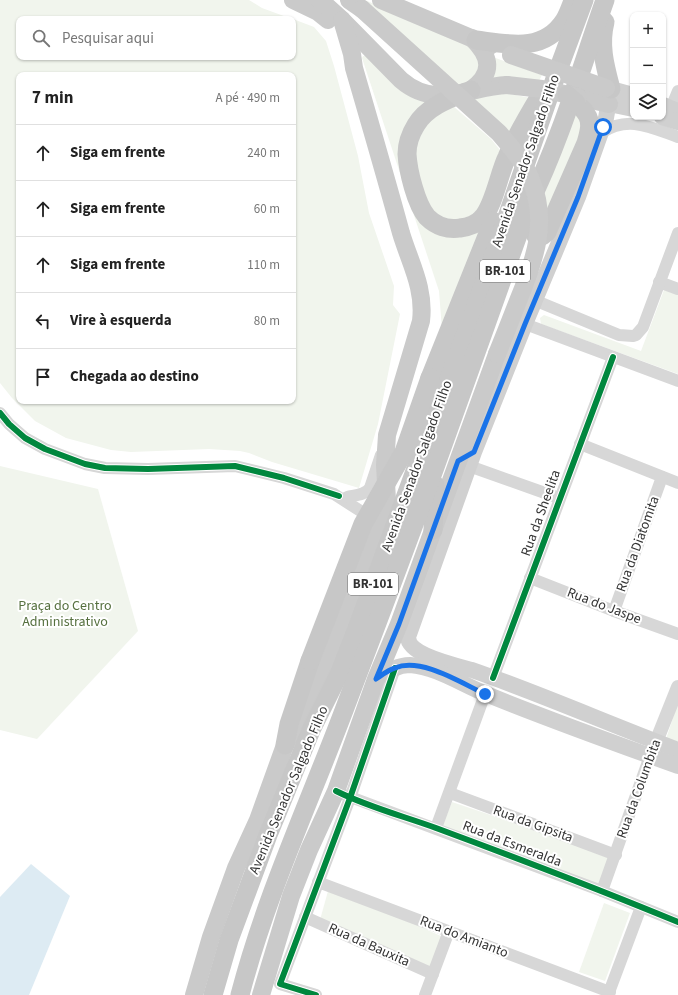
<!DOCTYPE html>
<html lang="pt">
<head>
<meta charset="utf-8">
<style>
	:root { --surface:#fff; --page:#f6f6f6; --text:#222; --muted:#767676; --line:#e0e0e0 }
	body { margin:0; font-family:"Source Sans 3",sans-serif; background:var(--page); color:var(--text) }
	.controls { position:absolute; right:12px; top:12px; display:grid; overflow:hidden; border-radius:8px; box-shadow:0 1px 3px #0004 }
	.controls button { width:36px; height:36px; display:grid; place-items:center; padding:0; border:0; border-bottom:1px solid var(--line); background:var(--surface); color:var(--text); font:20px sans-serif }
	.stop { position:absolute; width:12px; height:12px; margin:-9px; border:3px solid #1a73e8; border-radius:50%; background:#fff }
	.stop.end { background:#1a73e8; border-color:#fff; box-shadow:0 1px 4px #0008 }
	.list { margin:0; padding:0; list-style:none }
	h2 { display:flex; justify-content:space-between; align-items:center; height:52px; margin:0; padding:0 16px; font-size:17px }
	h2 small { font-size:13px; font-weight:400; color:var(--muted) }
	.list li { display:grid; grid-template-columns:26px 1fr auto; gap:12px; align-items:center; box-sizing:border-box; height:56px; padding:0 16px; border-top:1px solid var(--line) }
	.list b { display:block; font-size:15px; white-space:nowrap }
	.list em { font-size:13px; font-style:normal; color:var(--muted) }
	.icon { flex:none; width:22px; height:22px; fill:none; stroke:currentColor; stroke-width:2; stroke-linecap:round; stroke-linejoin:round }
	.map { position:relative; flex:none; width:678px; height:995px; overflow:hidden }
	.search { position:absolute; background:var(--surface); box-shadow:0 1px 3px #0004; left:16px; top:16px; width:280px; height:44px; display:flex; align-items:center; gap:10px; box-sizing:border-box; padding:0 14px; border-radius:8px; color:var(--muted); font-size:15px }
	.panel { position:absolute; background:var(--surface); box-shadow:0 1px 3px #0004; left:16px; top:72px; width:280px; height:332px; border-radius:8px }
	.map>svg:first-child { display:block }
	.green { fill:#f1f5ed; fill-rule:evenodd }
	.water { fill:#ddebf3 }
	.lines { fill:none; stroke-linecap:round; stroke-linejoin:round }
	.minor { stroke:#d7d7d7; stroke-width:12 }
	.tertiary { stroke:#d7d7d7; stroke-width:14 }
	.secondary { stroke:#d0d0d0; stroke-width:16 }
	.primary { stroke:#cacaca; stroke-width:18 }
	.trunk { stroke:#c7c7c7; stroke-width:19 }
	.primary-bridge { stroke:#cacaca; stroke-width:18 }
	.trunk-bridge { stroke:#c7c7c7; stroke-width:19 }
	.cycleway-casing { stroke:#fff; stroke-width:8 }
	.cycleway { stroke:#00873e; stroke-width:6 }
	.route { stroke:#1a73e8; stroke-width:5 }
	.labels { text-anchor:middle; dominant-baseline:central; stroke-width:4; stroke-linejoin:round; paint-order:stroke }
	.shield { fill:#fff; stroke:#707070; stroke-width:1 }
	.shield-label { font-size:13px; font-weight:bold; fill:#333 }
	.street-label { font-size:14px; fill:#333; stroke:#fff }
	.park-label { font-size:14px; fill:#56703f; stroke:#fff }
</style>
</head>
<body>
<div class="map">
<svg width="678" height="995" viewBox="0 0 678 995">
	<rect width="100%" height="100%" fill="#fff"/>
	<g class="green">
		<path d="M0,0H249L262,8L292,19H19V57H293V19L314,27L326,41L334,66L358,156L369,213L394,286L393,305L400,314L378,424L359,488L272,462L249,453L240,451L209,449L131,452L111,450L66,438L35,421L12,398L0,383ZM19,75H293V401H19Z"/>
		<path d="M365,0L477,50L483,73L459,86Z"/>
		<path d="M369,55L435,100L414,118L422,220L481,228L442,330L439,291L362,58L363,56Z"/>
		<path d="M490,56L542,75L539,81L488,79Z"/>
		<path d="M506,93L531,98L513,139L472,99Z"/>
		<path d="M453,106L491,139L504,155L476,217L445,221L427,207L413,149L432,116Z"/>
		<path d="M575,111L587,121L546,229L543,198Z"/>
		<path d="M664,290L678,295V374L541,324L540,318L544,315L641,351Z"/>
		<path d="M0,466L98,489L138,631L37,739L0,730Z"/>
		<path d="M678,703V747L665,742Z"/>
		<path d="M452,802L609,855L602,889L442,826Z"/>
		<path d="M328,891L386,911L443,937L431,969L320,920Z"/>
		<path d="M604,903L630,913L605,981L579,972Z"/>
	</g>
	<path class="water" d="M31,864L70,896L29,995H0V897Z"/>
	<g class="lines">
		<g class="minor">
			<path d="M671,108L678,91"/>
			<path d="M601,133C628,115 650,127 678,137"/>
			<path d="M659,282L678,289"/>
			<path d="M534,300L619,335L633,336L636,335L643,327L678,233"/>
			<path d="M525,324L678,381"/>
			<path d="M0,413L9,424L25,438L45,449L85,464L105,468L148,469L235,466L284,478L334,494L373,519"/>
			<path d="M580,444L678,483"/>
			<path d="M469,466L559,498"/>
			<path d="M347,497C356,495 365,495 370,488L381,455"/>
			<path d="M530,578L614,611L678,634"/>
			<path d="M614,611L662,477"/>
			<path d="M493,678L613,357"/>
			<path d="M450,793L616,855"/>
			<path d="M345,795L602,891L678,922"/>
			<path d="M436,828L485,694"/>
			<path d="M318,882L610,992"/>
			<path d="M602,891L650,756"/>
			<path d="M305,917L433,974"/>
			<path d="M316,995L280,984L350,798L395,668"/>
			<path d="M425,995L449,931"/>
			<path d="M608,995L641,907"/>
		</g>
		<path class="tertiary" d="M652,752L678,687"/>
		<g class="secondary">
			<path d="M633,95L611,89L606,118L578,197L525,324L474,452L408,637C408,655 457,666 472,670C541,694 609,724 678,750"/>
			<path d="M609,104L633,109"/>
			<path d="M663,105L678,111"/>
			<path d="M662,117L678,122"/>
			<path d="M376,679C387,672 397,665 410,665C437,667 461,684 486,694C550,720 614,743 678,766"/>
		</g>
		<g class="primary">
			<path d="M293,0L318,12L328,20"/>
			<path d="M320,0L342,20L401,80C436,110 468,87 507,85"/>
			<path d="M349,0L362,9"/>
			<path d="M381,0L490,46"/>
			<path d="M471,90C494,73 491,57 472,38"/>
			<path d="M578,97L609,104"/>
			<path d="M194,995L211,937L236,868L258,820L285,745L323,676L384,515L387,500L385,465L387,435L421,321C425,288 410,263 401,233C386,178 370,123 354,68L352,54L342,20"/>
			<path d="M261,995L291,896L309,850L336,791L376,679L399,624L497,354"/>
		</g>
		<g class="trunk">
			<path d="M605,22C599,45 605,66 611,89"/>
			<path d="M476,40C508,44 543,53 564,21C568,15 570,8 573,1"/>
			<path d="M471,90C451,98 427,106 416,125C411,133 407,144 407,154C408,171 416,204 427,217C436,226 448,230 460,228C468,227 477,224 482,218C494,206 499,173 507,157C516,136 528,116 540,96"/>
			<path d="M533,224L535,234L536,236H542L547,232L586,143C592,124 592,116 576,103"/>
			<path d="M430,378L493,221"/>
			<path d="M433,530L435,485"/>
			<path d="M285,745L289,724L310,661"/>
			<path d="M213,995L229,940L268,835L312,728L340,672L358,626L482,289L557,73L584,0"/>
			<path d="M240,995C266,895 310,801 346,705C376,626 406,547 435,467C467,379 498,291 529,204C561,139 581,68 605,0"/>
		</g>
		<g class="primary-bridge">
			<path d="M362,9L499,133C512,148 524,162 531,180C549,222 534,262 518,301C511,319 504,337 497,354"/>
			<path d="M511,55L606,88"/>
			<path d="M507,85L542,89L578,97"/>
		</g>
		<g class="trunk-bridge">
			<path d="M567,95L576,103"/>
			<path d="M310,661L363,524L404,452L430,378"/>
		</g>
		<defs>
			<g id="cycleway">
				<path d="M0,413L9,424L25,438L45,449L85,464L105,468L148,469L235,466L284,478L339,496"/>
				<path d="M493,678L613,357"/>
				<path d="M336,791C368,807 403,816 436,828C517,858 598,889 678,922"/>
				<path d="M316,995L280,984L350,798L395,668"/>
			</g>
		</defs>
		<use href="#cycleway" class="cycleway-casing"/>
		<use href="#cycleway" class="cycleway"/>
	</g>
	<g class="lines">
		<path class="route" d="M485,694C461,683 421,657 395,668C388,670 382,675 376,679L399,624L458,461L474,452L525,324L578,197L603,127"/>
	</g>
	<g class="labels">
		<g class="shield">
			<rect x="480" y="260" width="50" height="22" rx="3"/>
			<rect x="348" y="573" width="50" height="22" rx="3"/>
		</g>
		<g class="shield-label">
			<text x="505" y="271">BR-101</text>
			<text x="373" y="584">BR-101</text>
		</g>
		<g class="street-label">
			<text transform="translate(526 161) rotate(-71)">Avenida Senador Salgado Filho</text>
			<text transform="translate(417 466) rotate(-70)">Avenida Senador Salgado Filho</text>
			<text transform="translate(541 513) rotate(-70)">Rua da Sheelita</text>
			<text transform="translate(638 544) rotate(-70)">Rua da Diatomita</text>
			<text transform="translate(604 606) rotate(21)">Rua do Jaspe</text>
			<text transform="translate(639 789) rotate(-70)">Rua da Columbita</text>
			<text transform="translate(289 790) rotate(-67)">Avenida Senador Salgado Filho</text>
			<text transform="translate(533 824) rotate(20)">Rua da Gipsita</text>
			<text transform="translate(512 844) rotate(21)">Rua da Esmeralda</text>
			<text transform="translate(464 937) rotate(21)">Rua do Amianto</text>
			<text transform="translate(369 945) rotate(24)">Rua da Bauxita</text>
		</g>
		<g class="park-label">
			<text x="65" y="606">Praça do Centro<tspan x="65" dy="16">Administrativo</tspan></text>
		</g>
	</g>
</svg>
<div class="controls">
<button>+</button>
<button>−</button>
<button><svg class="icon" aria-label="layers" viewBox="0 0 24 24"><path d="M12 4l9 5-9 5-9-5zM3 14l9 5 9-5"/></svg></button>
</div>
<div class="stop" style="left:603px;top:127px"></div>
<div class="stop end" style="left:485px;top:694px"></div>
<div class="search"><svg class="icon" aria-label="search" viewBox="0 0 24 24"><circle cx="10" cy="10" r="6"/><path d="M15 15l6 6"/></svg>Pesquisar aqui</div>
<section class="panel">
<h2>7 min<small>A pé · 490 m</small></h2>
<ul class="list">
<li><svg class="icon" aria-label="ahead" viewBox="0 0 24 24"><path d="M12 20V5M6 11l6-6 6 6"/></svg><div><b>Siga em frente</b></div><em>240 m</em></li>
<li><svg class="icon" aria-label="ahead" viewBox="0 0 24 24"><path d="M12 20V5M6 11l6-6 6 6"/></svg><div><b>Siga em frente</b></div><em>60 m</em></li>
<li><svg class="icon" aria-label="ahead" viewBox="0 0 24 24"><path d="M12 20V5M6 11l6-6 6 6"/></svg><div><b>Siga em frente</b></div><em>110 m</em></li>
<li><svg class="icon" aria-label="left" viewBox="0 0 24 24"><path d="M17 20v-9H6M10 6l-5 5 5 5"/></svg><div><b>Vire à esquerda</b></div><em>80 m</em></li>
<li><svg class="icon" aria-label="arrive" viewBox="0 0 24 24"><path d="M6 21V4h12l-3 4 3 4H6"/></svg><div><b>Chegada ao destino</b></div></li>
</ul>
</section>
</div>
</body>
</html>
